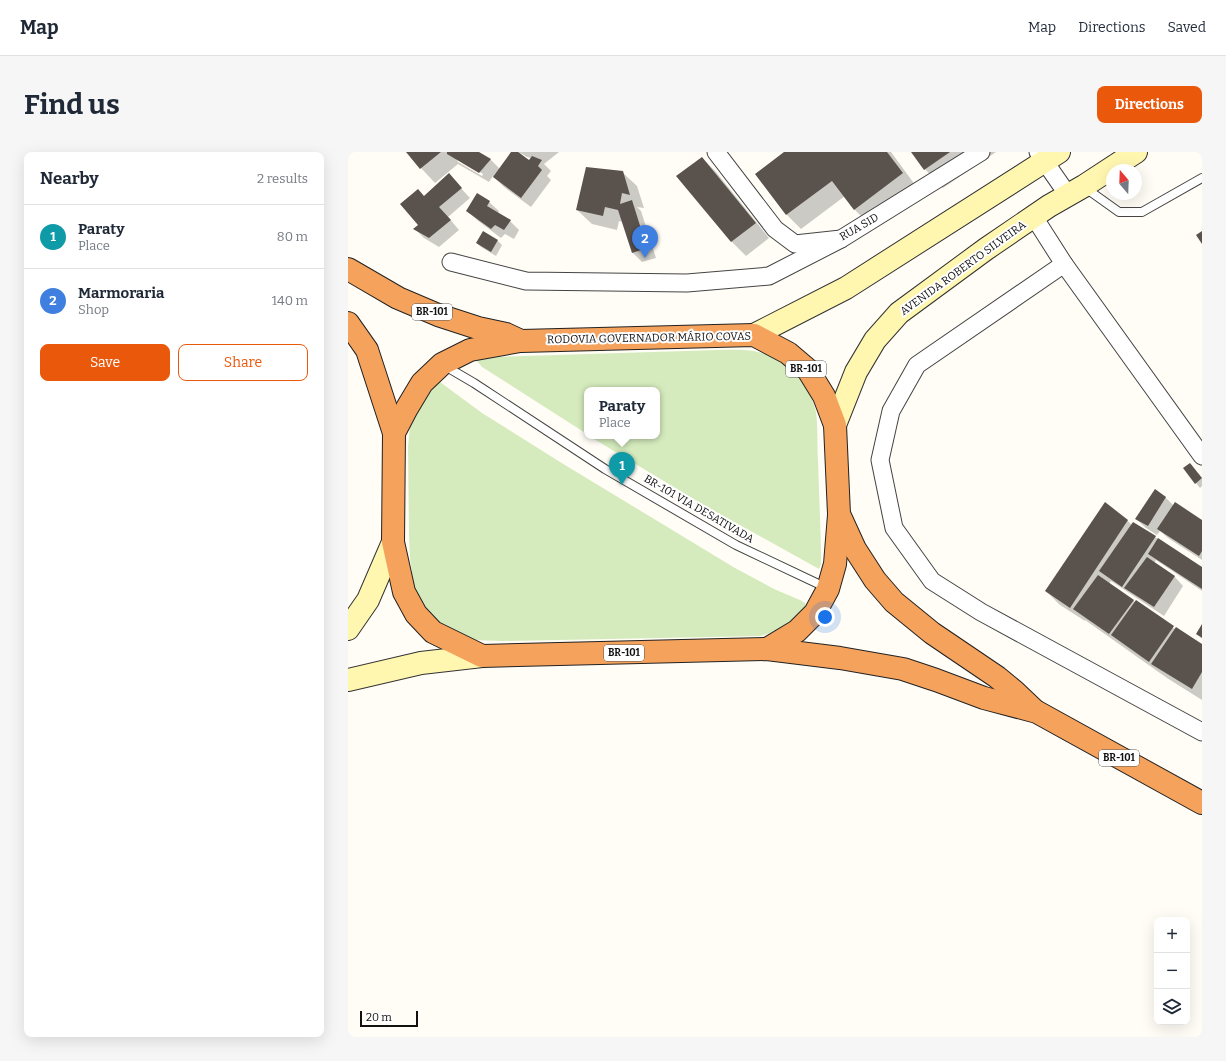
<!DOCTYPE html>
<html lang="en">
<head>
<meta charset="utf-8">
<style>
	:root { --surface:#fff; --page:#f6f6f7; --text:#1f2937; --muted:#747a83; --line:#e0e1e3; --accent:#ea580c }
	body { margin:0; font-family:Bitter,serif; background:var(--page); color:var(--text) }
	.controls { position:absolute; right:12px; bottom:12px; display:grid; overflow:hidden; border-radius:8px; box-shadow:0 4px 16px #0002 }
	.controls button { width:36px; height:36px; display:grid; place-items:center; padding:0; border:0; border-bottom:1px solid var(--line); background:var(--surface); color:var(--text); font:20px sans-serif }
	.compass { position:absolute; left:758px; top:12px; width:36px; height:36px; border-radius:50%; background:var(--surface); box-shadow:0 4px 16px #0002; rotate:341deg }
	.scale { position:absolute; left:12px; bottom:10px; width:58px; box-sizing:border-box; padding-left:4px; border:2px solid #111; border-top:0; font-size:11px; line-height:14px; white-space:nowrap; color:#111; -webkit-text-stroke:3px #fff; paint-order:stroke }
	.you { position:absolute; left:477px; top:465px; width:14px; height:14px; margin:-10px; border:3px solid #fff; border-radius:50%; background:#1a73e8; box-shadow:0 0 0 6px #1a73e833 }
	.badge { display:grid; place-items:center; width:26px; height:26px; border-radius:50%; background:var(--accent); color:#fff; font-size:13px; font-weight:700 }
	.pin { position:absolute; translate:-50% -33px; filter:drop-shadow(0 1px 2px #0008) }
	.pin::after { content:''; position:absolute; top:21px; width:14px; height:12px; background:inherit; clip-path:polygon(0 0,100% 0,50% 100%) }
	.popup { position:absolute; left:236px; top:235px; width:76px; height:52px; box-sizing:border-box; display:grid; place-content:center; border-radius:8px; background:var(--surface); filter:drop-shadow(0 1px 3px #0005); font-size:13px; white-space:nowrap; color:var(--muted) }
	.popup b { font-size:15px; color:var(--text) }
	.popup::after { content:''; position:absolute; left:50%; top:100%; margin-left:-8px; border:8px solid transparent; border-top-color:var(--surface) }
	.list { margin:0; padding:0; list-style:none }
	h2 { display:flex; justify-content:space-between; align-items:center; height:52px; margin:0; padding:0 16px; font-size:17px }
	h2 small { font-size:13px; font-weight:400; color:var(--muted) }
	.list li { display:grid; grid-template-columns:26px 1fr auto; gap:12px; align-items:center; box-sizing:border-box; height:64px; padding:0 16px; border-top:1px solid var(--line) }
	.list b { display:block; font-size:15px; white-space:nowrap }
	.list p { margin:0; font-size:13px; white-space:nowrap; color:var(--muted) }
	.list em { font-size:13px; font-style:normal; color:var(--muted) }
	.actions { display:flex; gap:8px; padding:12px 16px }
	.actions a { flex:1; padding:9px 0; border:1px solid var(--accent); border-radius:8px; text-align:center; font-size:14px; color:var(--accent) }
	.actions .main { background:var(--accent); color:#fff }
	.icon { flex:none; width:22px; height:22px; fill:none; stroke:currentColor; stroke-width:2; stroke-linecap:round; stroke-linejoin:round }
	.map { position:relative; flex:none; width:854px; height:885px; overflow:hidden; border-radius:8px }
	header { display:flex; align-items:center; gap:24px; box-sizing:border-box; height:56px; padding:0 20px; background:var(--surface); border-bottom:1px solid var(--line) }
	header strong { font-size:19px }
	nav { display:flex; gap:22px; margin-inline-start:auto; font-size:14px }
	.intro { display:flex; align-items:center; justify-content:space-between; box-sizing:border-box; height:96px; padding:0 24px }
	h1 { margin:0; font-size:28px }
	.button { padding:10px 18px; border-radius:8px; background:var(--accent); color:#fff; font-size:14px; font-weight:700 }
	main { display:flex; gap:24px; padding:0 24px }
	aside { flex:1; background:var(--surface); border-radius:8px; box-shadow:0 4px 16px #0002 }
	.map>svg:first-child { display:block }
	.green { fill:#d5ebbd }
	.shadow { fill:#0003; fill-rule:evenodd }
	.building { fill:#5a524d }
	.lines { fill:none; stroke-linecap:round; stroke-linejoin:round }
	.lane-casing { stroke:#444; stroke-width:10 }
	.street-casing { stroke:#444; stroke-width:19 }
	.secondary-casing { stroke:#333; stroke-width:24 }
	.highway-casing { stroke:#222; stroke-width:24 }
	.lane { stroke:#fff; stroke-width:8 }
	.street { stroke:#fff; stroke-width:17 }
	.secondary { stroke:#fff6b0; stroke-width:22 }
	.highway { stroke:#f5a25d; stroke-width:22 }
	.labels { text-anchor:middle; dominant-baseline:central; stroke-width:4; stroke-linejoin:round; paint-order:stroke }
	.shield { fill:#fff; stroke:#585858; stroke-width:1 }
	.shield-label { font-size:10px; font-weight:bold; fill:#111 }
	.street-label { font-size:11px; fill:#111; stroke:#fff }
</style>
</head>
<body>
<header>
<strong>Map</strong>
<nav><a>Map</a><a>Directions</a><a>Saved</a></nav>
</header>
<div class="intro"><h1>Find us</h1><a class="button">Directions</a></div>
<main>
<aside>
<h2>Nearby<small>2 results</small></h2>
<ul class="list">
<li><span class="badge" style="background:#0f9aa8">1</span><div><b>Paraty</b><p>Place</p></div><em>80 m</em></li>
<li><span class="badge" style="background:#3f7fe0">2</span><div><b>Marmoraria</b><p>Shop</p></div><em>140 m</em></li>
</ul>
<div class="actions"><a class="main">Save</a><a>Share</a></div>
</aside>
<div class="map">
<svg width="854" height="885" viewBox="0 0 854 885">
	<rect width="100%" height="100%" fill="#fffdf5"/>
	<g class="green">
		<path d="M370,198C383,198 397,197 410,200C439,206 462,231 468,260C470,276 469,293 470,309C471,343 473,378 473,412L471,417L354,352L241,284H309V238H239V282L134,215L129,209V207L148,205Z"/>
		<path d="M88,227L134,261L212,310L387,416L426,437L452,448L457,451L458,456C445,471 431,479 412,484L154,489L126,488L97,478L74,454L66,435L62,406L61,383L60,295L62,274L75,243Z"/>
	</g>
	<g class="shadow">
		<path d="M59,0H129L143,8L152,17L165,0H211L196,12L203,19L199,24L203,28L183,55L156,35L145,24L141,30L110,12L87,31L73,16ZM171,0L179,5L183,6L181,10ZM108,6L135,22L134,24L110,10Z"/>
		<path d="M438,0H543L573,41L525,76L507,58L497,44L453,77L439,63Z"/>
		<path d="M565,0H648L595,36L577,17Z"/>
		<path d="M354,6L368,20L421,86L398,104L383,89Z"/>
		<path d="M274,20L289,34L296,56L289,55L293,59L308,106L294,110L285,101L275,70L271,69L269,78L244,72L229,58Z"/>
		<path d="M101,23L122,46L100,65L111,78L91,95L76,86L67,77L71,73L76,44Z"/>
		<path d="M141,50L151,59L150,61L162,69L171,78L166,87L157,82L153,86L129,68L120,59Z"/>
		<path d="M150,89L154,93L148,104L133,95L129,91Z"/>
		<path d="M842,312L854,327V334L852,336L848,331Z"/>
		<path d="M807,339L818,346L826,354L854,369V408L820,386L812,379L809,383L798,376L788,367Z"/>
		<path d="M779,368L784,373L807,385L854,416V439L808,408L806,411L826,424L835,434L816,464L763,429L761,432L827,477L854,493V548L819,526L737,468V469L712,453L698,439Z"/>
	</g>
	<g class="building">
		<path d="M58,0H93L72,17Z"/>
		<path d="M99,0H131L143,7L131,21L99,2Z"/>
		<path d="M163,0H170L181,8L184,4L194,8L190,14L194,18L173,46L145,25Z"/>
		<path d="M436,0H539L555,21L506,58L484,29L438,63L407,22Z"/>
		<path d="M563,0H602L576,18Z"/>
		<path d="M354,5L408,71L383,90L328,24Z"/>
		<path d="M238,15L275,19L282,43L274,41L272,52L284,48L299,96L284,101L270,58L257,55L255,64L228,58Z"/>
		<path d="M101,21L114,36L91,55L103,68L81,86L65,77L70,73L52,52L70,37L76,44Z"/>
		<path d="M129,41L142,49L139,54L163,68L156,78L147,73L143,77L118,59Z"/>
		<path d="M135,79L150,88L143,100L128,91Z"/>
		<path d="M854,79V92L848,83Z"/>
		<path d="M842,311L854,326L847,332L835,316Z"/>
		<path d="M807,337L818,345L800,374L787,367Z"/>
		<path d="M757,350L780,368L722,456L697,439Z"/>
		<path d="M827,350L854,368V399L851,404L809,377Z"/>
		<path d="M785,370L808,384L774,435L751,419Z"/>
		<path d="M810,386L854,415V437L800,402Z"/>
		<path d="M799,405L827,424L806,455L776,436Z"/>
		<path d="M750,423L786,448L761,482L725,457Z"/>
		<path d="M788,448L826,474L801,510L763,483Z"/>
		<path d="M854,472V486L848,482Z"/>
		<path d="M828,475L854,492V520L844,537L803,512Z"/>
	</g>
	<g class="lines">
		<defs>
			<g id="lane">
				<path d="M736,35L771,60H794L854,26"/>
				<path d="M97,214L126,231L257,317L388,393L479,436"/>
			</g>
			<g id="street">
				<path d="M368,0L427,77L447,92L493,87L633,0"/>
				<path d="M690,0L720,43"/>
				<path d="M686,65L716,112L854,304"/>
				<path d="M103,110L178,129L339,131L421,124L493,87"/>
				<path d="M716,112L569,213L543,259L532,308L546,376L584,429L633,460L854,580"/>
			</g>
			<g id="secondary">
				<path d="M406,183L498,136L711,0"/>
				<path d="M487,273L508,220L527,188L551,161L638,97L701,54L736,34L788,0"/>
				<path d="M0,477L20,448L45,390"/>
				<path d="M0,528L73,511L134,504"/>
			</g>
			<g id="highway">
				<path d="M0,117L50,146L90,163L130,176L158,182L173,189L406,183L440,201L460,218L476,244L487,273L491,362L507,397L527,428L546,450L584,481L649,525L666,539L686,558"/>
				<path d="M0,171L19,198L46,281L45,390L56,440L68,462L85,480L134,504L419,497L492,506L555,517L588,528L636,546L689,560L854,651"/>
				<path d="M46,281L59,256L74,231L94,212L122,198L172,189"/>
				<path d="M419,497L449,479L467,461L480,437L487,412L491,363"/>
			</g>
		</defs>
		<use href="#lane" class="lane-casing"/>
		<use href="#street" class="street-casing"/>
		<use href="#secondary" class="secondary-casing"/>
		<use href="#highway" class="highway-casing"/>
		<use href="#lane" class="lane"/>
		<use href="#street" class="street"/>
		<use href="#secondary" class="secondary"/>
		<use href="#highway" class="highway"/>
	</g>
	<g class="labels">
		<g class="shield">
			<rect x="64" y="152" width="40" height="16" rx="3"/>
			<rect x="438" y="209" width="40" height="16" rx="3"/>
			<rect x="256" y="493" width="40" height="16" rx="3"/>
			<rect x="751" y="598" width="40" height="16" rx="3"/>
		</g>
		<g class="shield-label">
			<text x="84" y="160">BR-101</text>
			<text x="458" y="217">BR-101</text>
			<text x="276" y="501">BR-101</text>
			<text x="771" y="606">BR-101</text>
		</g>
		<g class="street-label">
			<text transform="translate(511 75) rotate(-30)">RUA SID</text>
			<text transform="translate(615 116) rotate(-36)">AVENIDA ROBERTO SILVEIRA</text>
			<text transform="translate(301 186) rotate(-1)">RODOVIA GOVERNADOR MÁRIO COVAS</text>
			<text transform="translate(351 357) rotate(30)">BR-101 VIA DESATIVADA</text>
		</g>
	</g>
</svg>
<div class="controls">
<button>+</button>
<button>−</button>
<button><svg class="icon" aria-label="layers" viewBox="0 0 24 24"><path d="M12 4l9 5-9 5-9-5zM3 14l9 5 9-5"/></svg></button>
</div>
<svg class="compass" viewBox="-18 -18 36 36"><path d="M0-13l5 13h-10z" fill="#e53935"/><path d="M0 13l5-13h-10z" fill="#747a83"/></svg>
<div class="scale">20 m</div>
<div class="you"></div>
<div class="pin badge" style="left:274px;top:333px;background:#0f9aa8">1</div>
<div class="popup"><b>Paraty</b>Place</div>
<div class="pin badge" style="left:297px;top:106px;background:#3f7fe0">2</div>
</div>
</main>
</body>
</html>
